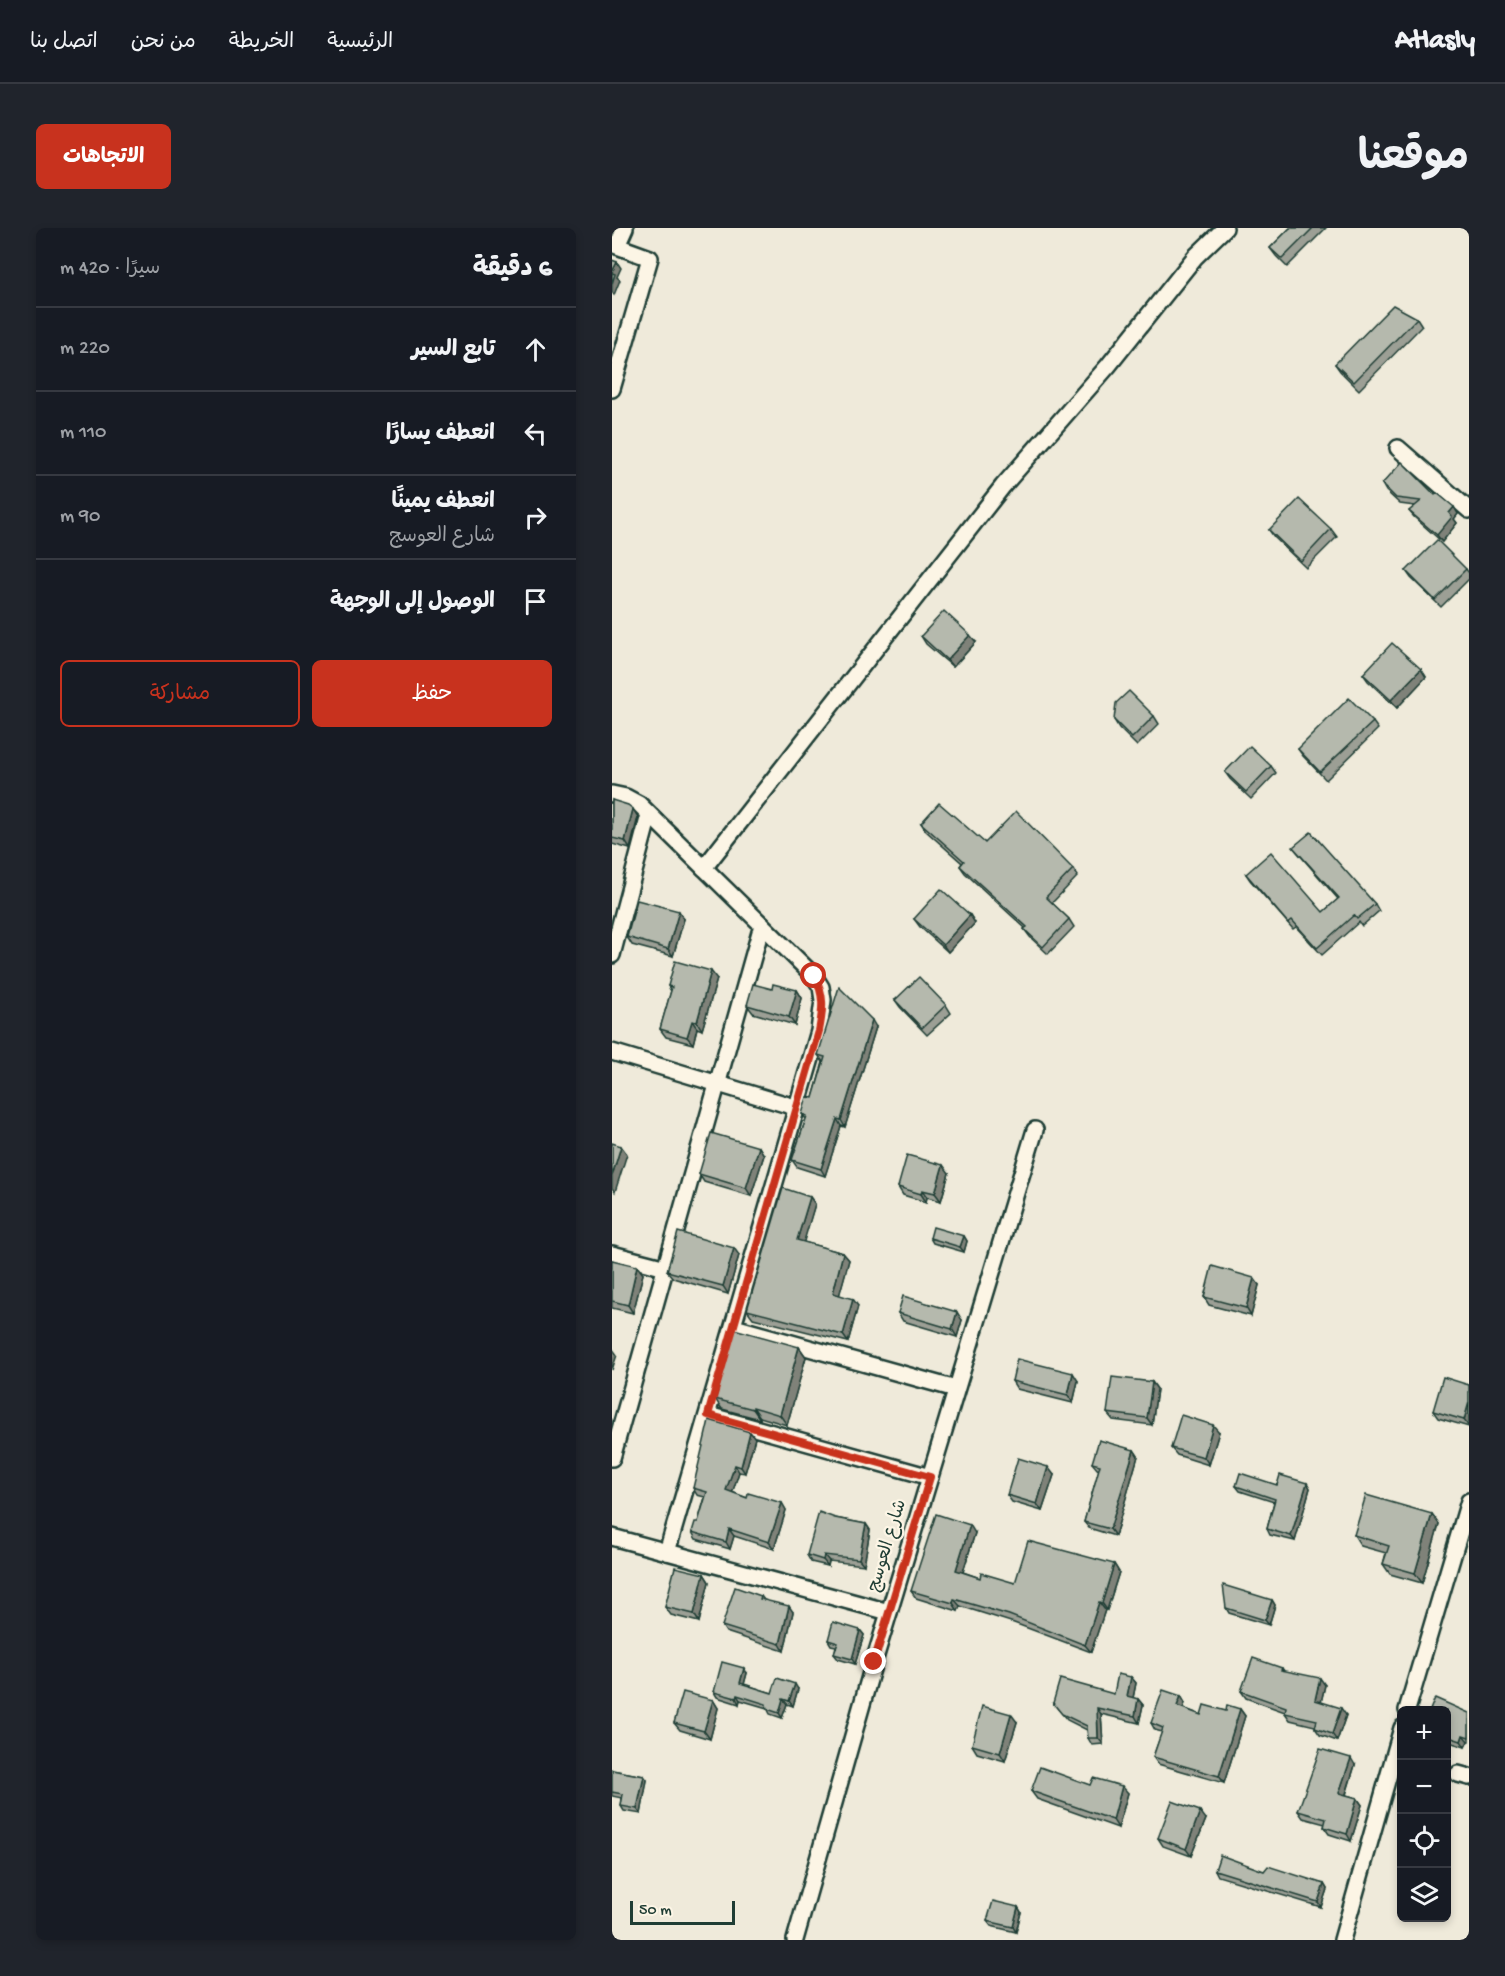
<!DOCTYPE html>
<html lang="ar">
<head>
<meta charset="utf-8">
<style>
	:root { --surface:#171b24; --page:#20242c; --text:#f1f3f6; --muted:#9ea1a6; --line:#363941; --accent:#c8321e }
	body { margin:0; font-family:"Gochi Hand","Playpen Sans Arabic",sans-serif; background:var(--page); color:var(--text); direction:rtl }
	.controls { position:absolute; right:18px; bottom:18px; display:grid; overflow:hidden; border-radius:9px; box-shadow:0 3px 9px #0003 }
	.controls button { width:54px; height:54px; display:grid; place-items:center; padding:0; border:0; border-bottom:2px solid var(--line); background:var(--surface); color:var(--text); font:30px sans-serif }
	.scale { position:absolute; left:18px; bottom:15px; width:105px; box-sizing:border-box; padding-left:6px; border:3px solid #1f3d34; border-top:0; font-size:16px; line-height:21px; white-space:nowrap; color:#1f3d34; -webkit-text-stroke:4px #fcf5e5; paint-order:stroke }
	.stop { position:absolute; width:18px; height:18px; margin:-14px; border:4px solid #c8321e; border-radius:50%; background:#fff }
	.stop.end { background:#c8321e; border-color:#fff; box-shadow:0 2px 6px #0008 }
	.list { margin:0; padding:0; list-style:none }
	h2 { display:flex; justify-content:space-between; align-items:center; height:78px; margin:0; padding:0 24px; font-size:26px }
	h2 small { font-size:20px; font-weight:400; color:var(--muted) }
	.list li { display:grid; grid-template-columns:39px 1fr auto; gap:18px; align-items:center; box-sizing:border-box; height:84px; padding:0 24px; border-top:2px solid var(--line) }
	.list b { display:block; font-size:22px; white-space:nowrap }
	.list p { margin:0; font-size:20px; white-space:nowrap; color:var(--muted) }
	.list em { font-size:20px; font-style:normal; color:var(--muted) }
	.actions { display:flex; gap:12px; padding:18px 24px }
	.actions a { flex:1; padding:14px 0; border:2px solid var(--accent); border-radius:9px; text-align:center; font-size:21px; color:var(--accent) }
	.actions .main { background:var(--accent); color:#fff }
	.icon { flex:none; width:33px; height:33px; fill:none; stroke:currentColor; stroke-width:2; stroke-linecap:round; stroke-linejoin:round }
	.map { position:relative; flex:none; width:857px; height:1712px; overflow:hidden; direction:ltr; border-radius:9px }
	header { display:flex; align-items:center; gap:36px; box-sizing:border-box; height:84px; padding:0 30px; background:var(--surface); border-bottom:2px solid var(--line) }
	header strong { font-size:28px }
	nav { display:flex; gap:33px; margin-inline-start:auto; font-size:21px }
	.intro { display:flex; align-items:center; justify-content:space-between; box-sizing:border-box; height:144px; padding:0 36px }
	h1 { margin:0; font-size:42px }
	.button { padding:15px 27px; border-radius:9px; background:var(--accent); color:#fff; font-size:21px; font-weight:700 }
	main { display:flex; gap:36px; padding:0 36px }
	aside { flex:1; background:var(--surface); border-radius:9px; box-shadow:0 3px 9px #0003 }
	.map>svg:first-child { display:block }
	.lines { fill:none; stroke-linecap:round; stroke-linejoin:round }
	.street-casing { stroke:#1f3d34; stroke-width:20 }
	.street { stroke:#fcf5e5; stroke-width:15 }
	.wall { fill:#9c9f95; stroke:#1f3d34; stroke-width:1.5 }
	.shaded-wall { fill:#7f8279; stroke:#1f3d34; stroke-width:1.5 }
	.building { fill:#b5b9ad; stroke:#1f3d34; stroke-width:1.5 }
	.route { stroke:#c8321e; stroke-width:8 }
	.labels { text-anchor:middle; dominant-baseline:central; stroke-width:4.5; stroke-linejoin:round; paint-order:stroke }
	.street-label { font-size:18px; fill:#1f3d34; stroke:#fcf5e5 }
</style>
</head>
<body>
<header>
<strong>Atlasly</strong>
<nav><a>الرئيسية</a><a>الخريطة</a><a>من نحن</a><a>اتصل بنا</a></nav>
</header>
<div class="intro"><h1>موقعنا</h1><a class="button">الاتجاهات</a></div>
<main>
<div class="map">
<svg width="857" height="1712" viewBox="0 0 857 1712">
	<rect width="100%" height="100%" fill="#efeada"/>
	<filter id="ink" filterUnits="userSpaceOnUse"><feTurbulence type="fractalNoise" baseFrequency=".0167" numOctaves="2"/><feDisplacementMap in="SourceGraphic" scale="12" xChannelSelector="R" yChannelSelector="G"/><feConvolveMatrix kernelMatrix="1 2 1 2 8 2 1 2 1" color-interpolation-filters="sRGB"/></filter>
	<g filter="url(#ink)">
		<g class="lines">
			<defs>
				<g id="street">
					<path d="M0,161L38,30L5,18L13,0"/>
					<path d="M786,220L857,282"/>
					<path d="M0,566L14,569L27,576L202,748L209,759L211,772L207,803L55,1324"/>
					<path d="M92,640L391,258L496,138L583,29L613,0"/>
					<path d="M0,727L37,587"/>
					<path d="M0,824L186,880"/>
					<path d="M0,1026L54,1040"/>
					<path d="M122,1099L344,1161"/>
					<path d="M96,1187L318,1249"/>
					<path d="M0,1230L150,697"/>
					<path d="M0,1309L277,1384"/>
					<path d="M795,1482L857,1273"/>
					<path d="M846,1546L857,1549"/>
					<path d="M183,1712L262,1434L423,902"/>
					<path d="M730,1712L790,1500"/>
				</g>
			</defs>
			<use href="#street" class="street-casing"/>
			<use href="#street" class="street"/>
		</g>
		<g class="wall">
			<path d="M678,0H714L675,39L664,28L658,20Z"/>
			<path d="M805,90L810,98L747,162L728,143L723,136Z"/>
			<path d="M770,256L842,279L846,286L842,291L845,295L830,314L802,289L797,283L803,278L788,276L774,263Z"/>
			<path d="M719,301L725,309L694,340L662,309L657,302Z"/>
			<path d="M854,341L857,345V351L829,379L799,350L794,343Z"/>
			<path d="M309,408L364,414L341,439L314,416Z"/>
			<path d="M809,441L814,449L785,480L756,453L751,446Z"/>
			<path d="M542,488L547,496L525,518L507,500L502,492Z"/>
			<path d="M761,494L766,501L714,552L691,528L686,521Z"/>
			<path d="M659,538L664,545L639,571L618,551L613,544Z"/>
			<path d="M0,572L26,589L18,621L0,616Z"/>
			<path d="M309,595L461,641L466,648L440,675L457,691L462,699L436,726L418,709L412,701L413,700L353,645L348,638L350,635L314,603Z"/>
			<path d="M681,619L763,676L767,683L750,698L747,694L710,727L684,699L681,701L638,652L634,646L711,684L726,671L686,625Z"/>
			<path d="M358,687L363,695L336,724L308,699L302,691Z"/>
			<path d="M72,691L61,728L20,717L15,709Z"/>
			<path d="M105,751L90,802L85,800L81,816L54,809L48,801L59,763L56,758Z"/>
			<path d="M160,761L185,762L190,770L183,797L141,785L135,777Z"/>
			<path d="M283,772L334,777L339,785L315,807L288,779Z"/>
			<path d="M264,799L233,899L229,898L213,948L185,939L180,932L194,891L190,886L201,870L211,834L206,827Z"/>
			<path d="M147,919L152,927L139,968L92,954L87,946Z"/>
			<path d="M337,945L329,973L315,969L314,974L291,967L286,959Z"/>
			<path d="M198,969L203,976L191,1014L231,1025L237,1032L227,1067L246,1078L236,1114L141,1090L135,1082Z"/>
			<path d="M352,1008L355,1013L352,1024L321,1015L318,1010Z"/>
			<path d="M127,1027L116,1066L61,1050L55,1043Z"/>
			<path d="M0,1032L31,1046L21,1085L0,1080Z"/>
			<path d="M647,1057L639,1088L597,1077L592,1069Z"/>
			<path d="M286,1085L350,1092L345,1109L291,1093Z"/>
			<path d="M187,1119L194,1129L175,1197L148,1189V1191L110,1181L103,1171Z"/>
			<path d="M400,1153H466L461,1175L405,1161Z"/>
			<path d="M540,1154L545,1161L540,1197L501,1192L495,1185Z"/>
			<path d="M857,1157V1199L826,1190L821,1183Z"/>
			<path d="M138,1204L143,1210L133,1245L127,1244L120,1264L135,1270L170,1275L174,1282L162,1321L122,1308L118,1321L84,1311L80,1304L86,1294L93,1269L85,1267L81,1260Z"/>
			<path d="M607,1204L597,1237L565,1227L559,1220Z"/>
			<path d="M522,1222L526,1228L503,1308L477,1300L472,1294L487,1242L485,1241L480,1235Z"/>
			<path d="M442,1247L430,1283L400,1274L395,1267Z"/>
			<path d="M695,1255L698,1260L683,1313L658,1307L655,1301L662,1274L628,1263L624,1258L665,1257Z"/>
			<path d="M820,1286L827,1296L810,1355L778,1346L771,1336L774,1325L749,1318L742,1307Z"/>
			<path d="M223,1290L254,1296L258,1302L252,1337L217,1333L216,1338L199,1334L195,1327Z"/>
			<path d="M363,1305L351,1344L368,1350L403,1355L502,1336L507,1344L495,1382H493L479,1424L402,1395L348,1378L346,1383L304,1370L299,1363Z"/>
			<path d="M92,1346L97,1354L87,1394L59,1387L53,1379Z"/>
			<path d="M149,1368L152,1372L181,1384L172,1423L114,1404L110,1398Z"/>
			<path d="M660,1372L663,1377L657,1397L617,1385L614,1380Z"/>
			<path d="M248,1402L252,1407L243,1436L226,1431L222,1426L224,1418L219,1417L216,1412Z"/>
			<path d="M670,1440L672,1443L713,1457L709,1474L734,1487L725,1513L708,1507L703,1500V1498L678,1492L673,1485V1484L634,1470L629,1463Z"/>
			<path d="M135,1445L132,1456L160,1465L186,1461L181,1478L175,1476L170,1490L158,1486L155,1480L128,1472L127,1476L105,1469L102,1464Z"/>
			<path d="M519,1449L524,1455L521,1470L526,1471L531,1477L527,1495L489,1486L491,1516L480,1517L476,1510L475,1502L455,1492L441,1475L502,1466Z"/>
			<path d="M569,1468L573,1475L571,1480L589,1487L628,1481L633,1488L612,1555L546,1536L541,1529L550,1504L543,1502L539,1495Z"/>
			<path d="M101,1472L106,1480L98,1511L68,1502L62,1495Z"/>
			<path d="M834,1482L857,1485V1513H856L853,1519L834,1513Z"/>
			<path d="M405,1494L393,1533L365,1525L360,1517Z"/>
			<path d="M743,1537L734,1567L745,1570L750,1577L739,1613L717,1606L712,1599L713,1596L691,1590L686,1583Z"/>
			<path d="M0,1542L32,1548L35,1552L29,1586L12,1583L9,1578L10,1570L0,1568Z"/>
			<path d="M478,1557L516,1565L506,1600L425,1571L419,1563Z"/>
			<path d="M594,1591L579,1628L551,1618L546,1610Z"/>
			<path d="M603,1642L652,1643L712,1656L715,1661L709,1679L606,1648Z"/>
			<path d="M406,1679L409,1684L404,1704L379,1698L375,1693Z"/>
		</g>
		<g class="shaded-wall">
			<path d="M5,34L9,40L5,49L8,52L2,67L0,64V44Z"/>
			<path d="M842,279L846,286L842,291L845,295L830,314L825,307L837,285Z"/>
			<path d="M358,407L364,414L341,439L335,432Z"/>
			<path d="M809,441L814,449L785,480L779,472Z"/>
			<path d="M21,581L26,589L18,621L13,613Z"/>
			<path d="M67,683L72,691L61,728L56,721Z"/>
			<path d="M358,687L363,695L336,724L331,717Z"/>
			<path d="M99,743L105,751L90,802L85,794Z"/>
			<path d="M185,762L190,770L183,797L177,789Z"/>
			<path d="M260,792L264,799L233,899L229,892Z"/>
			<path d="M80,793L85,800L81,816L75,809Z"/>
			<path d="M225,891L229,898L213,948L209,941Z"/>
			<path d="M9,918L15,926L3,964L0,960V948Z"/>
			<path d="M147,919L152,927L139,968L134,960Z"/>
			<path d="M331,937L337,945L329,973L323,965Z"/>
			<path d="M310,962L315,969L314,974L309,966Z"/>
			<path d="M198,969L203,976L190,1020L185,1012Z"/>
			<path d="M352,1008L355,1013L352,1024L348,1019Z"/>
			<path d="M122,1020L127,1027L116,1066L111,1058Z"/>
			<path d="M231,1025L237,1032L226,1072L221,1065Z"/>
			<path d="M25,1038L31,1046L21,1085L16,1077Z"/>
			<path d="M642,1050L647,1057L639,1088L634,1080Z"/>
			<path d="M241,1071L246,1078L236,1114L231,1107Z"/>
			<path d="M345,1084L350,1092L345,1109L340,1101Z"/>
			<path d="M187,1119L194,1129L175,1197L168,1187Z"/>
			<path d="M0,1120L5,1127L0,1142Z"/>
			<path d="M461,1145L466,1153L461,1175L456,1167Z"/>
			<path d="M540,1154L545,1161L540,1197L535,1190Z"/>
			<path d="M857,1174V1199L852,1192Z"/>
			<path d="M141,1179L148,1189V1191L141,1181Z"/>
			<path d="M601,1197L607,1204L597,1237L592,1229Z"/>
			<path d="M138,1204L143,1210L133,1245L129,1239Z"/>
			<path d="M522,1222L526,1228L503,1308L498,1301Z"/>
			<path d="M123,1237L127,1244L119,1269L114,1262Z"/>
			<path d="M436,1239L442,1247L430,1283L425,1276Z"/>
			<path d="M695,1255L698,1260L683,1313L679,1308Z"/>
			<path d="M170,1275L174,1282L162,1321L157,1314Z"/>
			<path d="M820,1286L827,1296L810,1355L803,1345Z"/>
			<path d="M254,1296L258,1302L252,1337L247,1331Z"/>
			<path d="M358,1297L363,1305L349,1350L344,1342Z"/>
			<path d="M117,1301L122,1308L118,1321L114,1314Z"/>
			<path d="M212,1327L217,1333L216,1338L211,1332Z"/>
			<path d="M502,1336L507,1344L495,1382L490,1375Z"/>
			<path d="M92,1346L97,1354L87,1394L82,1386Z"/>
			<path d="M342,1371L348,1378L346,1383L341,1375Z"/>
			<path d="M660,1372L663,1377L657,1397L653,1392Z"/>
			<path d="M487,1374L493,1382L479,1424L473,1417Z"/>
			<path d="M177,1378L181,1384L172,1423L168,1416Z"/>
			<path d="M248,1402L252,1407L243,1436L240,1431Z"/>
			<path d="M132,1440L135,1445L131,1460L128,1455Z"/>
			<path d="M519,1449L524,1455L520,1475L515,1468Z"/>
			<path d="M708,1450L713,1457L708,1479L703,1472Z"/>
			<path d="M183,1456L186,1461L181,1478L177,1473Z"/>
			<path d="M125,1467L128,1472L127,1476L124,1470Z"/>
			<path d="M569,1468L573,1475L570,1484L565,1478Z"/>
			<path d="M171,1471L175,1476L170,1490L167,1485Z"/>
			<path d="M526,1471L531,1477L527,1495L523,1488Z"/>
			<path d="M101,1472L106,1480L98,1511L92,1503Z"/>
			<path d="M485,1480L489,1486L491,1516L486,1510Z"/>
			<path d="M729,1480L734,1487L725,1513L720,1506Z"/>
			<path d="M628,1481L633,1488L612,1555L607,1548Z"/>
			<path d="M399,1486L405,1494L393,1533L388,1525Z"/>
			<path d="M851,1507L856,1513L853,1519L849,1513Z"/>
			<path d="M739,1530L743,1537L732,1572L727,1565Z"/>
			<path d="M32,1548L35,1552L29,1586L25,1581Z"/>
			<path d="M510,1558L516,1565L506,1600L501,1592Z"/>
			<path d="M745,1570L750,1577L739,1613L735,1606Z"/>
			<path d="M588,1583L594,1591L579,1628L574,1621Z"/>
			<path d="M712,1656L715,1661L709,1679L706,1674Z"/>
			<path d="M406,1679L409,1684L404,1704L401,1699Z"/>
		</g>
		<g class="building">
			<path d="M678,0H701L670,31L658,20Z"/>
			<path d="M0,32L5,34L0,44Z"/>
			<path d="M0,45L3,46L0,56Z"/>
			<path d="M781,77L805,90L742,154L723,136Z"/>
			<path d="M790,234L823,267L825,265L842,279L837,285L840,289L825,307L797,283L809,273L784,270L770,256Z"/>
			<path d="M687,271L719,301L689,333L657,302Z"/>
			<path d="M825,312L854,341L823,372L794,343Z"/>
			<path d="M332,383L358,407L335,432L309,408Z"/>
			<path d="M780,415L809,441L779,472L751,446Z"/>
			<path d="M517,463L542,488L520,510L502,492L504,475Z"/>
			<path d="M737,470L761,494L708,544L686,521Z"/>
			<path d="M638,518L659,538L634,564L613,544Z"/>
			<path d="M0,572L16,577L21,581L13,613L0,610Z"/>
			<path d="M327,575L373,615L404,583L461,641L434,669L457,691L431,719L412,701L415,699L348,638L352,633L309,595Z"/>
			<path d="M699,604L763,676L745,691L742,687L705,720L680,692L676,695L634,646L659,624L711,684L727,670L681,619Z"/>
			<path d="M329,661L358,687L331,717L302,691Z"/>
			<path d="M25,672L67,683L56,721L15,709Z"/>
			<path d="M63,733L99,743L85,794L80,793L75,809L48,801L60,759L56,758Z"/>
			<path d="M307,749L334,777L310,800L283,772Z"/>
			<path d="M141,756L160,761L161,756L185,762L177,789L135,777Z"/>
			<path d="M227,759L260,792L229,892L225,891L209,941L180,932L195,888L190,886L195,869L201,870L213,829L206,827Z"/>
			<path d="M99,905L147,919L134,960L87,946Z"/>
			<path d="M0,915L9,918L0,948Z"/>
			<path d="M295,927L331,937L323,965L310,962L309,966L286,959Z"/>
			<path d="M171,960L198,969L185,1012L231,1025L221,1065L241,1071L231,1107L135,1082Z"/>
			<path d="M321,999L352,1008L348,1019L318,1010Z"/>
			<path d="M66,1004L122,1020L111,1058L55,1043Z"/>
			<path d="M0,1032L25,1038L16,1077L0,1073Z"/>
			<path d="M600,1038L642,1050L634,1080L592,1069Z"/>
			<path d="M291,1068L345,1084L340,1101L286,1085Z"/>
			<path d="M122,1101L187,1119L168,1187L141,1179V1181L103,1171Z"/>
			<path d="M405,1131L461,1145L456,1167L400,1153Z"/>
			<path d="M500,1149L540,1154L535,1190L495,1185Z"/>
			<path d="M831,1149L857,1157V1174L852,1192L821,1183Z"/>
			<path d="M569,1187L601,1197L592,1229L559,1220Z"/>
			<path d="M97,1192L138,1204L129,1239L123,1237L114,1262L135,1270L136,1265L170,1275L157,1314L117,1301L114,1314L80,1304L83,1294H86L95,1264L81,1260Z"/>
			<path d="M487,1212L522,1222L498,1301L472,1294L488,1237L480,1235Z"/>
			<path d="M406,1230L436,1239L425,1276L395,1267Z"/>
			<path d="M628,1245L665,1257L668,1247L695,1255L679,1308L655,1301L663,1271L624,1258Z"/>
			<path d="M754,1267L820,1286L803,1345L771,1336L777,1318L742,1307Z"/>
			<path d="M207,1284L223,1290L254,1296L247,1331L212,1327L211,1332L195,1327Z"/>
			<path d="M324,1286L358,1297L344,1342L368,1350L369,1345L403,1355L416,1313L502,1336L490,1375L487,1374L473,1417L397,1387L342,1371L341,1375L299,1363Z"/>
			<path d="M63,1339L92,1346L82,1386L53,1379Z"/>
			<path d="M611,1357L660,1372L653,1392L614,1380Z"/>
			<path d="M123,1359L149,1368L148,1371L177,1378L168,1416L110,1398Z"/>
			<path d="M221,1394L248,1402L240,1431L222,1426L226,1415L216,1412Z"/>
			<path d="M641,1430L670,1440L669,1442L708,1450L703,1472L729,1480L720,1506L703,1500L705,1492L673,1485L674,1479L629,1463Z"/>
			<path d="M110,1434L132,1440L128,1455L160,1465L165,1450L183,1456L177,1473L171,1471L167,1485L155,1481L154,1476L125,1467L124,1470L102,1464Z"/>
			<path d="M506,1446L519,1449L515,1468L526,1471L523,1488L485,1480L486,1510H476L475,1498L450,1486L441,1475L448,1451L502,1466Z"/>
			<path d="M551,1462L569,1468L565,1478L589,1487L592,1477L614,1483L615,1477L628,1481L607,1548L541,1529L551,1500L539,1495Z"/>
			<path d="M71,1464L101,1472L92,1503L62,1495Z"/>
			<path d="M823,1470L857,1485V1509L851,1507L849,1513L834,1508V1482H818Z"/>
			<path d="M370,1478L399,1486L388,1525L360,1517Z"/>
			<path d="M708,1521L739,1530L727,1565L745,1570L735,1606L712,1599L714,1591L686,1583Z"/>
			<path d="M428,1539L478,1557L481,1550L510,1558L501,1592L419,1563Z"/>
			<path d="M0,1542L32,1548L25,1581L9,1578L11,1566L0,1564Z"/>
			<path d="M560,1573L588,1583L574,1621L546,1610Z"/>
			<path d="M608,1627L652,1643L656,1638L712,1656L706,1674L603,1642Z"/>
			<path d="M381,1673L406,1679L401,1699L375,1693Z"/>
		</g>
	</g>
	<g class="lines" filter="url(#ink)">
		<path class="route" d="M202,748C213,766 211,782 207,803L96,1187L318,1249L262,1434"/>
	</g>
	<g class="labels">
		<g class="street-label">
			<text transform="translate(276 1318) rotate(-73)">شارع العوسج</text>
		</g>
	</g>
</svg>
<div class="controls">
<button>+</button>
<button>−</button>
<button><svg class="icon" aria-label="locate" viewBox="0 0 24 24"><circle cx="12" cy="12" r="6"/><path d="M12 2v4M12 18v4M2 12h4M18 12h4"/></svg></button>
<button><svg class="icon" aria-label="layers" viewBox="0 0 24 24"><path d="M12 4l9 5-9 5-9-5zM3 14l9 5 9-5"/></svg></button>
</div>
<div class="scale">50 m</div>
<div class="stop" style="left:202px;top:748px"></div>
<div class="stop end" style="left:262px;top:1434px"></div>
</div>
<aside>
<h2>6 دقيقة<small>سيرًا · 420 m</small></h2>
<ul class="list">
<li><svg class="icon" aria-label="ahead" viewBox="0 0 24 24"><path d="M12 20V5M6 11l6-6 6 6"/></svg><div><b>تابع السير</b></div><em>220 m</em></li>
<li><svg class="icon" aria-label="left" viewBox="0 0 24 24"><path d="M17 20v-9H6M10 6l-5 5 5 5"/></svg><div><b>انعطف يسارًا</b></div><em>110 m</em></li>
<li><svg class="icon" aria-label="right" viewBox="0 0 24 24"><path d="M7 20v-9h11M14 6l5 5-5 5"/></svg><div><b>انعطف يمينًا</b><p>شارع العوسج</p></div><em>90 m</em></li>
<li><svg class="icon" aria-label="arrive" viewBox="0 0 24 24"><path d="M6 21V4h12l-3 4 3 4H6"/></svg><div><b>الوصول إلى الوجهة</b></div></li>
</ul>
<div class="actions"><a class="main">حفظ</a><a>مشاركة</a></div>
</aside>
</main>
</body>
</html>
